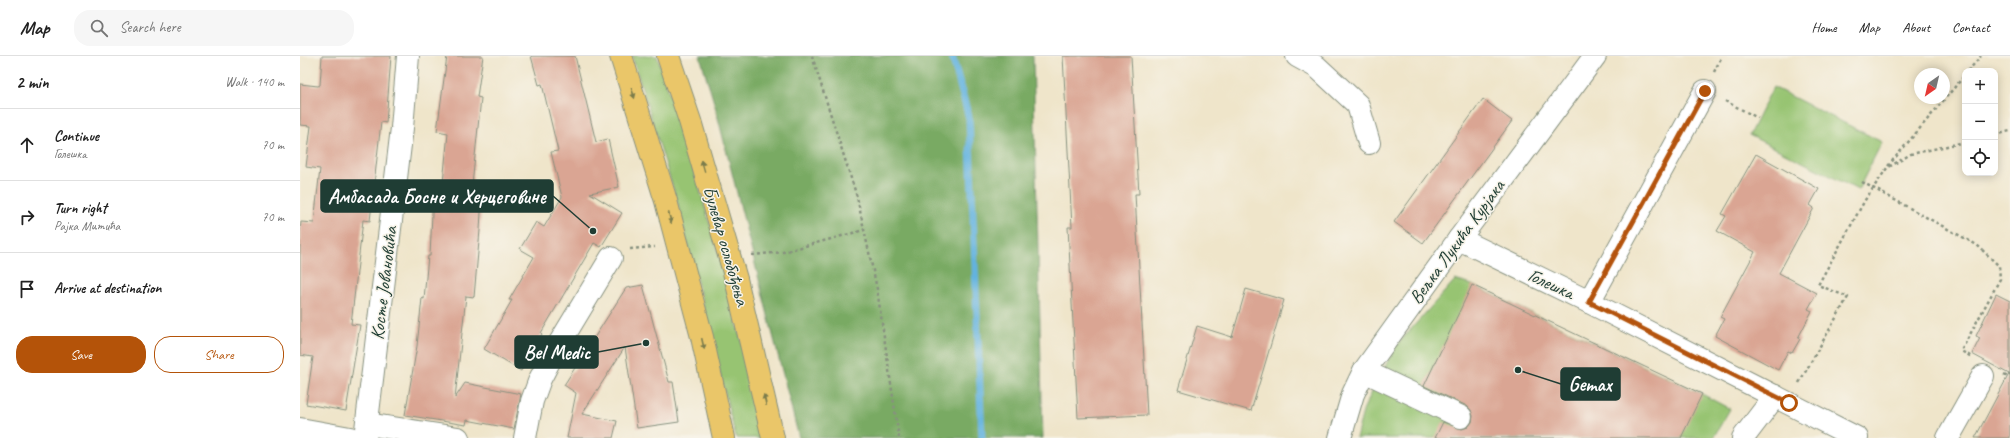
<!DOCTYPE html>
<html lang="en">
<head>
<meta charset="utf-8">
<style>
	:root { --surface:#fff; --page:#f6f6f6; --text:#222; --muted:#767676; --line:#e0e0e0; --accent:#b45309 }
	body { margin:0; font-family:Caveat,sans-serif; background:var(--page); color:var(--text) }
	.controls { position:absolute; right:12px; top:12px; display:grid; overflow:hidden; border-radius:8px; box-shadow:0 2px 10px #0003 }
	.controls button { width:36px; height:36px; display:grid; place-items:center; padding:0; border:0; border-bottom:1px solid var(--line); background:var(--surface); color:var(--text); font:20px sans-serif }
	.compass { position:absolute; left:1614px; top:12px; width:36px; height:36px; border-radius:50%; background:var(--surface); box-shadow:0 2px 10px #0003; rotate:214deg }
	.stop { position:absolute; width:12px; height:12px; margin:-9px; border:3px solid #b45309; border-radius:50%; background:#fff }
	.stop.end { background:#b45309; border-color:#fff; box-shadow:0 1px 4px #0008 }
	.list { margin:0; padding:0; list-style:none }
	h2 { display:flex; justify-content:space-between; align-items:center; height:52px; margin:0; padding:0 16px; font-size:17px }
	h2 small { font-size:13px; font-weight:400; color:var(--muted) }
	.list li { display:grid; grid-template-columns:26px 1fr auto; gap:12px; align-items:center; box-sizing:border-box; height:72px; padding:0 16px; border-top:1px solid var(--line) }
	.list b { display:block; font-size:15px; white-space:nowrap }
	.list p { margin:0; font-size:13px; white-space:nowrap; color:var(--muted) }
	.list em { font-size:13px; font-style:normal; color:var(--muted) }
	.actions { display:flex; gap:8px; padding:12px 16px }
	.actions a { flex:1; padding:9px 0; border:1px solid var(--accent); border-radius:16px; text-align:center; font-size:14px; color:var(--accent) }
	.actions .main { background:var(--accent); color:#fff }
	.icon { flex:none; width:22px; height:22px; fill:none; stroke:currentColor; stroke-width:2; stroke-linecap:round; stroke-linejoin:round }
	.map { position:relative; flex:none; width:1710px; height:382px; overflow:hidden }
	header { display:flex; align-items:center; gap:24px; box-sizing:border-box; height:56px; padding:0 20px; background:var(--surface); border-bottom:1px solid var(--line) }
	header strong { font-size:19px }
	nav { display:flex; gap:22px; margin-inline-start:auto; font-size:14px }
	.search { width:280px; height:36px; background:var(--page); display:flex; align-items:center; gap:10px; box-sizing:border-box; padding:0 14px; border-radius:16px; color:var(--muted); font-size:15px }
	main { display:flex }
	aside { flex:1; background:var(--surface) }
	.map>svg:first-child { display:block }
	.green { fill:#97c472; stroke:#5b8053 }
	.forest { fill:#79aa64; stroke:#4c744c }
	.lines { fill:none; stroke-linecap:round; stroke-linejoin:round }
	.stream { stroke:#64b3df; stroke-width:7 }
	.building { fill:#daa593 }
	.minor-casing { stroke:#87917f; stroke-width:24 }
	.major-casing { stroke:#87917f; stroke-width:24 }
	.path { stroke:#87917f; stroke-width:2.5; stroke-dasharray:3 3; stroke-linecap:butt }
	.minor { stroke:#fff; stroke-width:22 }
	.major { stroke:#eac669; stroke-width:22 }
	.oneway { fill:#7a7b4c }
	.route { stroke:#b45309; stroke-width:5 }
	.labels { text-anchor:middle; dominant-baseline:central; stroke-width:3; stroke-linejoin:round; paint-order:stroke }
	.street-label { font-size:19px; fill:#1f3d34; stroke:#f7f3e8 }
	.leader { fill:none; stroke:#1f3d34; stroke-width:1.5 }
	.callout-dot { fill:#1f3d34; stroke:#f7f3e8; stroke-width:1.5 }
	.callout { fill:#1f3d34; stroke:#1f3d34; stroke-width:1.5 }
	.callout-label { font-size:20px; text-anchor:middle; font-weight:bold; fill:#fff }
</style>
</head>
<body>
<header>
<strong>Map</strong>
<div class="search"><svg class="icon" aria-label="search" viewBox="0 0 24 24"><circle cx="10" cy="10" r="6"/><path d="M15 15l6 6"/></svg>Search here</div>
<nav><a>Home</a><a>Map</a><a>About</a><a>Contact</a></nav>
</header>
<main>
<aside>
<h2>2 min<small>Walk · 140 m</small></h2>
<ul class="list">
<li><svg class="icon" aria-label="ahead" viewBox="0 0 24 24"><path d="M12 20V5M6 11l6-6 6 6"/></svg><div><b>Continue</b><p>Голешка</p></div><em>70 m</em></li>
<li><svg class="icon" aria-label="right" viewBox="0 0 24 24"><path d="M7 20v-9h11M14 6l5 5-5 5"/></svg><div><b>Turn right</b><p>Рајка Митића</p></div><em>70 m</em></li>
<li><svg class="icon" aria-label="arrive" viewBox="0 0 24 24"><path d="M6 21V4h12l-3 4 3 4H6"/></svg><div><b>Arrive at destination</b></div></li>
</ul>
<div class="actions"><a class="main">Save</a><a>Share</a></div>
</aside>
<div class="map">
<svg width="1710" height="382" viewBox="0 0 1710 382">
	<rect width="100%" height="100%" fill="#f7f3e8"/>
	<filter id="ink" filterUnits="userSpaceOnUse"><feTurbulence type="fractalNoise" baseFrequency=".025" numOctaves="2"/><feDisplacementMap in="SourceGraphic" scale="8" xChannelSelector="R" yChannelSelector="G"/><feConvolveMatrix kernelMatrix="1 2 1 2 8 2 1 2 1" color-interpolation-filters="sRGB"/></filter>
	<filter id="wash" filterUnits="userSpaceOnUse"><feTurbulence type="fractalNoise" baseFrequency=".012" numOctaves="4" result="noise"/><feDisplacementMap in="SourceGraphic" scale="16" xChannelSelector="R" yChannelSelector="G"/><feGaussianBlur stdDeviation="0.9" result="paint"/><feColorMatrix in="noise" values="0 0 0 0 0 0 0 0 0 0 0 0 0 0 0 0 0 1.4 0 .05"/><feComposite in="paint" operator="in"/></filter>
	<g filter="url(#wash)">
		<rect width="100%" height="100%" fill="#efe5ca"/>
		<g class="green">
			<path d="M332,0H357C399,125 437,253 463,382H436L377,145Z"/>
			<path d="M1473,31L1582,86L1558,134L1449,79Z"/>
			<path d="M1155,224L1172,229L1402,338L1430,353L1413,382H1056L1064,352L1095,291Z"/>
		</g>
		<path class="forest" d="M400,0H733L743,382H499L415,50Z"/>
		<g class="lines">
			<path class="stream" d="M652,0L669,62L682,382"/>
		</g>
		<g id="blocks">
			<g class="building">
				<path d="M22,0H91L86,67L81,66L70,165L63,164L51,268L60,269L46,355L6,348L13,301L0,299V176L1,166L14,167L20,113L6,111L11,70L0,69V28L18,30L20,29Z"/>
				<path d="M147,0H183L177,41L181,42L171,139H182L180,174L174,241L166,240L155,342L165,327L221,338L214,373L167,364L166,369L105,359L117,290L122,242L124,243L128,200H130L133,137H142L148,77L137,75Z"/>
				<path d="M231,0H275L296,86L308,83L319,131L290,137L322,157L301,191L294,187L241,277L242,278L221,315L184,293L212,244H209L234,201L220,193L236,166L244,171L262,141L251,96L258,95L242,28L239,29Z"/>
				<path d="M763,0H831L839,138H835L847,359L778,362L768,171H772Z"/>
				<path d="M1183,43L1212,65L1123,187L1094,166Z"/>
				<path d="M1456,98L1519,133L1510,149L1514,152L1479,217L1517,237L1508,253L1512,255L1498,282L1500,283L1492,297L1488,295L1478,314L1415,280L1424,263L1420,261L1455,196L1417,175L1426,160L1422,158Z"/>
				<path d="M343,229L369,326H373L379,366L337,372L325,291L282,358L317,365L313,382H267L276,337L264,329L326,232Z"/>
				<path d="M1172,229L1402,338L1381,382H1135L1143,366L1162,373L1168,371L1172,366L1173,360L1171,354L1167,350L1124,330Z"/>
				<path d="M946,233L984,244L951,355L878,334L897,270L932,281Z"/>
				<path d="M1696,238L1710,245V382H1675L1709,318L1672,298L1680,282L1676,280Z"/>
			</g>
		</g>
	</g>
	<g filter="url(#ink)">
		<use href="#blocks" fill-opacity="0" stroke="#87917f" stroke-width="1"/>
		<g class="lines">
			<defs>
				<g id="minor">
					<path d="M997,0L1017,11L1058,49L1069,87"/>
					<path d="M1159,183L1289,246L1557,382"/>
					<path d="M1289,246L1405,35"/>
					<path d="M1064,315L1161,361"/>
					<path d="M67,368L158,382"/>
					<path d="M0,373L50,382"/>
					<path d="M65,382L102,72L108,0"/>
					<path d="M225,382L232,345L240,323L253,298L311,202"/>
					<path d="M1040,382L1053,338L1064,315L1159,183L1295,0"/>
					<path d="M1443,382L1475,340"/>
					<path d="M1648,382L1683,320"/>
				</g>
				<g id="major">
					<path d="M321,0L366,145L402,281L424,382"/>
					<path d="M368,0L390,65L436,223L473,382"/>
				</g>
			</defs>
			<use href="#minor" class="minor-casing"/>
			<use href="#major" class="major-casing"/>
			<g class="path">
				<path d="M512,0L557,141L577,233L599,382"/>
				<path d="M1668,15L1681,0"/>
				<path d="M1414,16L1422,0"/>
				<path d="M1425,45L1458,62"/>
				<path d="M1695,79L1710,75"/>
				<path d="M1588,110L1665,19"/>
				<path d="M1562,126L1677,189L1699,210L1700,223L1661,295L1672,301"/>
				<path d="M330,193L355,191"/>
				<path d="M452,199L483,196L564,174"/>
				<path d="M1704,319L1708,321L1710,318"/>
				<path d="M1499,327L1548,241L1518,229L1565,144L1587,112L1611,98L1665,86"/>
			</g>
			<use href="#minor" class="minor"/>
			<use href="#major" class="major"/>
		</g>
		<defs><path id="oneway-solid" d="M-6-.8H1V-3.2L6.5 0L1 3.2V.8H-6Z"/></defs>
		<g class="oneway">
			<use href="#oneway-solid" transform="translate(333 37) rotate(73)"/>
			<use href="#oneway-solid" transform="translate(403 110) rotate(-106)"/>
			<use href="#oneway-solid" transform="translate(370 162) rotate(75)"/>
			<use href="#oneway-solid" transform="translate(403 288) rotate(77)"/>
			<use href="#oneway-solid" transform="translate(465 344) rotate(-103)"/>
		</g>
	</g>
	<g class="lines" filter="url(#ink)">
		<path class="route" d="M1405,35L1289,246L1489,347"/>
	</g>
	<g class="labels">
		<g class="street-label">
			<text transform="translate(1157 186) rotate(-54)">Вељка Лукића Курјака</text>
			<text transform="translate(426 190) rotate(74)">Булевар ослобођења</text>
			<text transform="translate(84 227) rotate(-83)">Косте Јовановића</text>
			<text transform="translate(1251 228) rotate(25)">Голешка</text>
		</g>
	</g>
	<path class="leader" d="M293 175L253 140M346 287L298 296M1218 314L1261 328"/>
	<g class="callout-dot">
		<circle cx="293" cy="175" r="4"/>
		<circle cx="346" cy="287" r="4"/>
		<circle cx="1218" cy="314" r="4"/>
	</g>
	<g class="callout">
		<rect x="21" y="124" width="232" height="32" rx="4"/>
		<rect x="215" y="280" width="83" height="32" rx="4"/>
		<rect x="1261" y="312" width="59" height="32" rx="4"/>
	</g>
	<g class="callout-label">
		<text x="137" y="147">Амбасада Босне и Херцеговине</text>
		<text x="257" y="303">Bel Medic</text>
		<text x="1290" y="335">Gemax</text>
	</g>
</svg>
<div class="controls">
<button>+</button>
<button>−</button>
<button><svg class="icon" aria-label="locate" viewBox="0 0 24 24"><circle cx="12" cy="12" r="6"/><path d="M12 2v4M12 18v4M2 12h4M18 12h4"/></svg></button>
</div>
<svg class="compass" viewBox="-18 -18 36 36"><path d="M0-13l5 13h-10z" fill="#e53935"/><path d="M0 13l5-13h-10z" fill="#767676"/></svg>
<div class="stop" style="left:1489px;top:347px"></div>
<div class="stop end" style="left:1405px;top:35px"></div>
</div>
</main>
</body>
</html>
